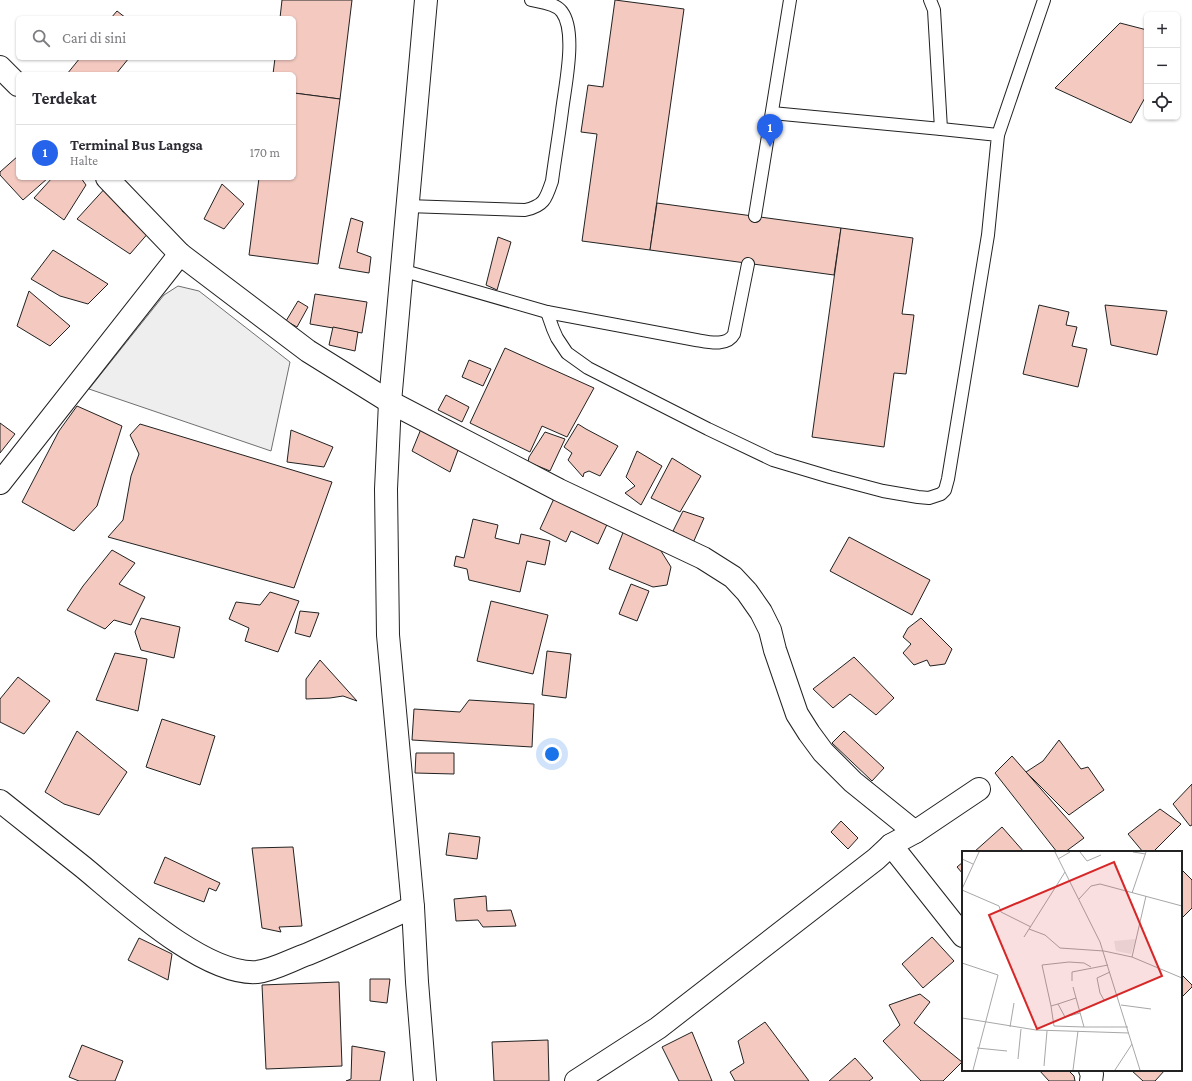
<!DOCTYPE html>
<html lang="id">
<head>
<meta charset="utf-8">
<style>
	:root { --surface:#fff; --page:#f7f7f7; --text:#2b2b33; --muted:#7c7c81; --line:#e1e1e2; --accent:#2563eb }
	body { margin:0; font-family:"Crimson Pro",serif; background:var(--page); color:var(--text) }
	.controls { position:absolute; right:12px; top:12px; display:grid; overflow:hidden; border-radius:6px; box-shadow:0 1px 3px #0004 }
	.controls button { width:36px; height:36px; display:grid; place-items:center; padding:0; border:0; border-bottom:1px solid var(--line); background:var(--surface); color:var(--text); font:20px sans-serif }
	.you { position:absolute; left:552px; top:754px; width:14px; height:14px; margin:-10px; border:3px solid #fff; border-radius:50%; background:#1a73e8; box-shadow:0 0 0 6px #1a73e833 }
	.badge { display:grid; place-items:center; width:26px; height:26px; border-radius:50%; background:var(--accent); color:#fff; font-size:13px; font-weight:700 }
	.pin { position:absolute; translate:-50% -33px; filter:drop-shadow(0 1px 2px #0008) }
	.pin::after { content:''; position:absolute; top:21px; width:14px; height:12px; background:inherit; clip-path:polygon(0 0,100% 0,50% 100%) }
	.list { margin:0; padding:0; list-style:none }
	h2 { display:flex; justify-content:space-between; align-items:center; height:52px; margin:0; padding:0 16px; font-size:17px }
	h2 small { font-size:13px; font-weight:400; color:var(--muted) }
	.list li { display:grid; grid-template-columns:26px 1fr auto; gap:12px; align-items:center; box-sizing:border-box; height:56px; padding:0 16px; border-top:1px solid var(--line) }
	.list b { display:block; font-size:15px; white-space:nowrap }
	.list p { margin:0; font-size:13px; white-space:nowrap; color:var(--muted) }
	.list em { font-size:13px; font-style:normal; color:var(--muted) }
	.icon { flex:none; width:22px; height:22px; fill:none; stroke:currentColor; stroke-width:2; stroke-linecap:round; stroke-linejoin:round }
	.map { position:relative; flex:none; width:1192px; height:1081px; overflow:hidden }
	.search { position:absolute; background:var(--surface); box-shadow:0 1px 3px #0004; left:16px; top:16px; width:280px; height:44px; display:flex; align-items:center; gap:10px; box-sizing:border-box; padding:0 14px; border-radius:6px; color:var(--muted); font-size:15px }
	.panel { position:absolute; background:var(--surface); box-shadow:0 1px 3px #0004; left:16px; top:72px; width:280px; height:108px; border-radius:6px }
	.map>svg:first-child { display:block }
	.green { fill:#eee; stroke:#6f6f6f }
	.building { fill:#f3c9c0; stroke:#222 }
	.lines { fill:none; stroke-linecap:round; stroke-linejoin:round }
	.service-casing { stroke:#222; stroke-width:14 }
	.minor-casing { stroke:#222; stroke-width:24 }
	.trunk-casing { stroke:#222; stroke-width:24 }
	.service { stroke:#fff; stroke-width:12 }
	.minor { stroke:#fff; stroke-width:22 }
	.trunk { stroke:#fff; stroke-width:22 }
	.inset-road { fill:none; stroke:#a7a7a7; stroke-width:1 }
	.view { fill:#d62828; fill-opacity:0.15; stroke:#d62828; stroke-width:2 }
	.inset-edge { fill:none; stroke:#222; stroke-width:2 }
</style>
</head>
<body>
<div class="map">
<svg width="1192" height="1081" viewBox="0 0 1192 1081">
	<rect width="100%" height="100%" fill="#fff"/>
	<path class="green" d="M178,286L199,291L290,362L271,451L89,389L164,295Z"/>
	<g class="building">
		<path d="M282,0H352L340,99L294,93V74H273L275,58H294V18H280Z"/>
		<path d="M615,0L684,9L650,250L582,241L597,134L581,132L588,85L603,87Z"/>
		<path d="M117,11L126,18H111Z"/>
		<path d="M1120,23L1147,30V94L1131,123L1055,88Z"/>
		<path d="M80,58H129L116,74H67Z"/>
		<path d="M294,93L340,99L318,264L249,255L259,178H294Z"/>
		<path d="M18,156V178H48L23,200L0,175V172Z"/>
		<path d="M52,178H81L86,185L64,220L34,198Z"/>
		<path d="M222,184L244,204L224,229L204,219Z"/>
		<path d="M108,185L125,203L122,211L150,231L130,254L77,219Z"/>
		<path d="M657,203L841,228L834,275L650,250Z"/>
		<path d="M351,218L363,222L357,252L371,257L369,273L339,268Z"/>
		<path d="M841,228L913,238L902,314L914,315L906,374L894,373L884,447L812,437Z"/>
		<path d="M498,237L511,242L497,290L486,285Z"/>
		<path d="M53,250L108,284L88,304L60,296L31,279Z"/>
		<path d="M29,291L70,326L50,346L17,326Z"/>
		<path d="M315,294L367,302L362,333L310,324Z"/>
		<path d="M298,301L308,307L297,327L286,321Z"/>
		<path d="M1039,305L1069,312L1066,325L1077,327L1072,346L1087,349L1078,387L1023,374Z"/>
		<path d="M1105,305L1167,311L1157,355L1111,345Z"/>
		<path d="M333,327L358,332L355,351L329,345Z"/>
		<path d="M505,348L594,388L567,437L542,426L530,452L470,423Z"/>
		<path d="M469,360L491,369L483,386L462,377Z"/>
		<path d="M446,395L469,407L462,422L438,410Z"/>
		<path d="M77,406L122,426L97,506L74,531L22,502L59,431Z"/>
		<path d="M0,423L15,434L0,453Z"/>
		<path d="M140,424L332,482L294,588L108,537L123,520L131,476L139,454L130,435Z"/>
		<path d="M423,424L461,442L450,472L412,451Z"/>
		<path d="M578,424L586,429L618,446L600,476L589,471L584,473L583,477L568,460L572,453L564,447Z"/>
		<path d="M291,430L333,447L324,467L287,462Z"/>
		<path d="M545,432L565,439L550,471L528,462L529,457Z"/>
		<path d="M637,451L662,466L641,505L625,493L635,486L626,477Z"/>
		<path d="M672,458L701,476L680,512L651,498Z"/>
		<path d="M557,492L610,518L598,544L571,531L566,542L540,529Z"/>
		<path d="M683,511L704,518L693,543L673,531Z"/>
		<path d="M473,519L498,525L495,538L519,544L521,534L550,541L545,565L527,561L520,592L469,580L467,569L454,566L456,556L464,558Z"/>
		<path d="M624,530L656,543L671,567L667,585L653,587L609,569Z"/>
		<path d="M849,537L930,580L912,615L830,571Z"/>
		<path d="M112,550L135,563L119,584L145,597L131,625L114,620L105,629L67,610L83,586Z"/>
		<path d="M631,584L649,591L637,621L619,614Z"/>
		<path d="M270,592L299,601L278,652L245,641L249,628L229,619L236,602L260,605Z"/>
		<path d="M491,601L548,615L533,674L477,661Z"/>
		<path d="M300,611L319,613L310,637L295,633Z"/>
		<path d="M141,618L180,627L174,658L141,650L135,632Z"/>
		<path d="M921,618L952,649L945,664L930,666L927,660L914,665L903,653L911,644L903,637L908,628Z"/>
		<path d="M547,651L571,654L566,698L542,695Z"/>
		<path d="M115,653L147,659L138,711L96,700Z"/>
		<path d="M854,657L894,698L876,715L850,694L833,708L813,689Z"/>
		<path d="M320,660L357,701L343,696L330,698L306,699V679Z"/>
		<path d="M18,677L50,701L24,734L0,722V699Z"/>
		<path d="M469,700L534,704L532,747L412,740L414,709L460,712Z"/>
		<path d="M162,719L215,736L200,785L146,767Z"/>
		<path d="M77,731L127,772L99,815L64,804L45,792Z"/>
		<path d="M844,731L884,768L872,781L832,743Z"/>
		<path d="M1059,740L1081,769L1088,767L1104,790L1069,815L1026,772L1043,761Z"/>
		<path d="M416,753H454V774L415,773Z"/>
		<path d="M1012,756L1084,838L1065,852H1057L995,773Z"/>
		<path d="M1192,784V825L1190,826L1173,804Z"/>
		<path d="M1160,809L1181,824L1153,852H1143L1128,834Z"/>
		<path d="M841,821L858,838L848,849L831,832Z"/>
		<path d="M1002,827L1024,852H974Z"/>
		<path d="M449,833L480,837L477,859L446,855Z"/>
		<path d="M293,847L302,926L279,927L281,932L262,928L252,848Z"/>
		<path d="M165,857L220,883L216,891L209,888L204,902L154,883Z"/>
		<path d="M963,862V874L957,867Z"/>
		<path d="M1181,869L1192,880V908L1181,919Z"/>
		<path d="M486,896L487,911L511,910L516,926L483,927L478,920L456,921L454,899Z"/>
		<path d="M932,937L954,961L923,988L902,964Z"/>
		<path d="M139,938L172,954L168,980L128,960Z"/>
		<path d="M1181,974L1192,985V987L1181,998Z"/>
		<path d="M370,979H390L387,1003L370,1001Z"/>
		<path d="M339,982L342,1066L266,1069L262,985Z"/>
		<path d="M920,994L930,1002L914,1023L962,1062L943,1081H921L883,1041L900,1025L889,1005Z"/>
		<path d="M765,1022L809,1081H735L730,1072L744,1063L738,1041Z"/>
		<path d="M692,1032L712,1081H679L662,1047Z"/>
		<path d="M548,1040L549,1081H494L492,1042Z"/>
		<path d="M82,1045L123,1061L115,1081H79L69,1077Z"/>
		<path d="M352,1046L385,1052L380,1081H346L351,1079Z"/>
		<path d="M855,1058L873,1078L869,1081H829Z"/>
		<path d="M1039,1070H1068L1074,1076L1075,1081H1049Z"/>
		<path d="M1131,1070H1165L1155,1081H1143Z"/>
	</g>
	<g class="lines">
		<defs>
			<g id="service">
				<path d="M772,113L941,129L934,10L930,0"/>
				<path d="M998,135L1044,0"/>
				<path d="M407,206L525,210C544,206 546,199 552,181C555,158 559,135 562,111C565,86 577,32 562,12C556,3 540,2 531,0"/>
				<path d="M755,216L790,0"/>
				<path d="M401,270L547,312L696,340C708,342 727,347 734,334L748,264"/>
				<path d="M547,312L553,329L557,338L567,353L588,368L708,429L773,460L830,477L883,491L918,497L929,498L941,494L945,490L948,479L988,235L998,135L941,129"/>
			</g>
			<g id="minor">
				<path d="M0,67L18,85"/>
				<path d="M107,178L180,254L308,351L390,402L559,490L703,558L733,577L747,592L761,612L770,630L775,650L797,714L809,733L823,752L853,782L915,832"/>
				<path d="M0,483L180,254"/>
				<path d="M0,801C28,823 55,845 83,867C122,899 204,976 257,972C274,970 291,960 308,954C343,939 378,923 413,907"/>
				<path d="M891,845L963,936"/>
				<path d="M1090,1070L1092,1074L1091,1081"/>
				<path d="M576,1081L658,1028L876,859L891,845L915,832L979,789"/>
			</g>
			<path id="trunk" d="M425,1081L417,982L413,907L388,635L386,489L390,402L426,0"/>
		</defs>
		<use href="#service" class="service-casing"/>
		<use href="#minor" class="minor-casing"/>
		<use href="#trunk" class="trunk-casing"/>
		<use href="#service" class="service"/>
		<use href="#minor" class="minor"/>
		<use href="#trunk" class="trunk"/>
	</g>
	<g transform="translate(962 851)">
		<rect width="220" height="220" fill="#fff"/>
		<path d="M174,88L169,103L154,100L152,90Z" fill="#eee"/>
		<path class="inset-road" d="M93,1L138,91L178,219M118,1L125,10L139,4M171,1L184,3M0,8L11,13M96,8L108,1M0,38L17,1M0,39L37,55L39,61L69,76M170,42L184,1M117,48L129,35L138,33L220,55M67,78L83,84L98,97L142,100L170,106L220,127M62,86L103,21M170,106L184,45M0,112L36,124L11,219M148,121L135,127L138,142L142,149L156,145M110,130V121L146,114M111,136L122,176H166M114,147L96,153L103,166L118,162M96,153L89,155L80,114L107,111L122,112L129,116M159,154L189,158M89,155L92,175L122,176M0,167L74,179L167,182M48,176L52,152M15,197L45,200M56,208L59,178M82,215L85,180M111,219L116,180M153,219L170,193"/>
		<path class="view" d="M152,11L200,125L75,178L27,64Z"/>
		<rect width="220" height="220" class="inset-edge"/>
	</g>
</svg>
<div class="controls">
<button>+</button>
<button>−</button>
<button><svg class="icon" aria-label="locate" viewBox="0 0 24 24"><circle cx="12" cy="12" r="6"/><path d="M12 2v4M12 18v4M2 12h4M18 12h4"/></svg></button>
</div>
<div class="you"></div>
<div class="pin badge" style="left:770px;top:147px">1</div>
<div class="search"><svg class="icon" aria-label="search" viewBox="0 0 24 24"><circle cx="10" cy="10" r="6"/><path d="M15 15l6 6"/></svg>Cari di sini</div>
<section class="panel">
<h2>Terdekat<small></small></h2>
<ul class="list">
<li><span class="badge">1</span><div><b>Terminal Bus Langsa</b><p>Halte</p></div><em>170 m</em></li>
</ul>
</section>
</div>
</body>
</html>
